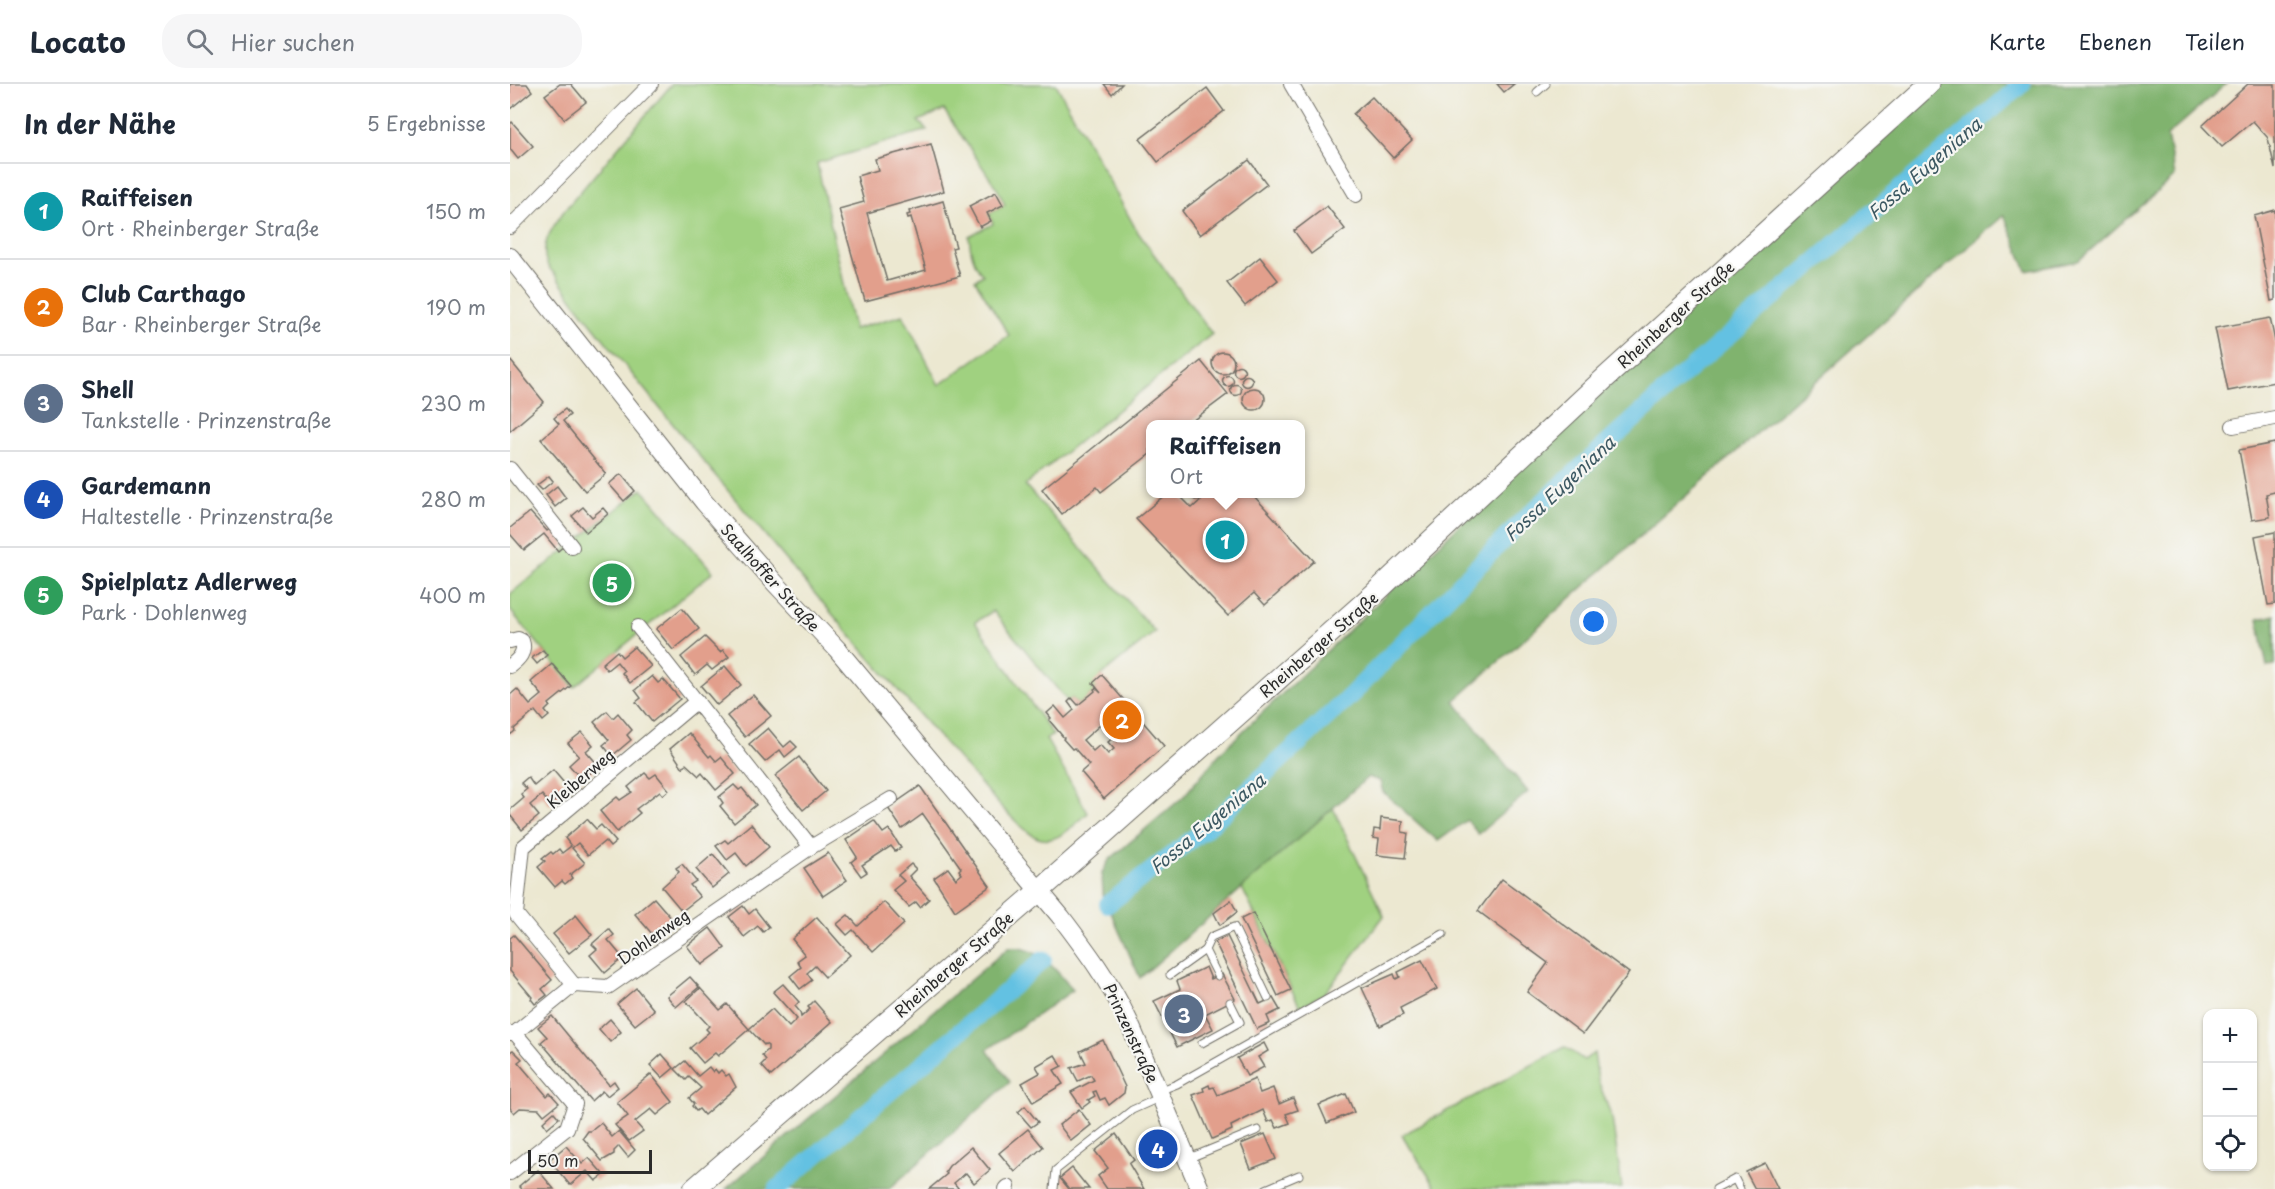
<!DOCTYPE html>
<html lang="de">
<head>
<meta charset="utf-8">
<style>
	:root { --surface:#fff; --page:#f6f6f7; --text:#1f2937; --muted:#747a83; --line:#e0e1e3; --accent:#d1495b }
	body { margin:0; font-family:"Playpen Sans",sans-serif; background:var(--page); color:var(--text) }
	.controls { position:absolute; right:18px; bottom:18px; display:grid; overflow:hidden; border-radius:12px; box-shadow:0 2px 4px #0004 }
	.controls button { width:54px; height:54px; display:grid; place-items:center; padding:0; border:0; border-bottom:2px solid var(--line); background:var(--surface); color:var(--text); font:30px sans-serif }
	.scale { position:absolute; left:18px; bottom:15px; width:124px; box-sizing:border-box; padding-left:6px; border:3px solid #2b2b2b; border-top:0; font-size:16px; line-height:21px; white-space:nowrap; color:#2b2b2b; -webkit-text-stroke:4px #f6f6f2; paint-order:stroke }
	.you { position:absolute; left:1084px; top:538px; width:21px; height:21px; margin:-15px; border:4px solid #fff; border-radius:50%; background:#1a73e8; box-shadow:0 0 0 9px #1a73e833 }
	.badge { display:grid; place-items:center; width:39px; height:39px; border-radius:50%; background:var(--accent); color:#fff; font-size:20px; font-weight:700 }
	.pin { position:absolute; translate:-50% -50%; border:3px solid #fff; box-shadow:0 2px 6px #0006 }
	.popup { position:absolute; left:636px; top:336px; width:159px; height:78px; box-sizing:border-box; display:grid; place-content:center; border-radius:12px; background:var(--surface); filter:drop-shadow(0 2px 4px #0005); font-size:20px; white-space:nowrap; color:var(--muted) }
	.popup b { font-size:22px; color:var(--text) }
	.popup::after { content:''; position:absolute; left:50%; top:100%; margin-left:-12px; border:12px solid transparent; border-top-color:var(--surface) }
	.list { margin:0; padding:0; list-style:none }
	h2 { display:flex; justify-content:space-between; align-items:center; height:78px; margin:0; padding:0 24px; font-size:26px }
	h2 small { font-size:20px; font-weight:400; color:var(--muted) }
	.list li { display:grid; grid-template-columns:39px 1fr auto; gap:18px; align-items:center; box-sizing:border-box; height:96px; padding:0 24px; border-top:2px solid var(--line) }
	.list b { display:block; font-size:22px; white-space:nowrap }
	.list p { margin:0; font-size:20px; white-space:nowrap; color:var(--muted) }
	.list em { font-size:20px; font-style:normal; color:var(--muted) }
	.icon { flex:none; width:33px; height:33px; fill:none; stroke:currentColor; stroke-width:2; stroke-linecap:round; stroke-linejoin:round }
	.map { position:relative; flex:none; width:1765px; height:1105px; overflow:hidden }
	header { display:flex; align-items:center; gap:36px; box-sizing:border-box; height:84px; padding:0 30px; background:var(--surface); border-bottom:2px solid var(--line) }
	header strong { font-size:28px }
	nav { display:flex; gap:33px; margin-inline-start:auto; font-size:21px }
	.search { width:420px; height:54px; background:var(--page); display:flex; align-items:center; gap:15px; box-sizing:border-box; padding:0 21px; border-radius:24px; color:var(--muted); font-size:22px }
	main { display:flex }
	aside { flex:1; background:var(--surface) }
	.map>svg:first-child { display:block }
	.green { fill:#a0d180; stroke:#667e56; stroke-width:1.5; fill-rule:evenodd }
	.forest { fill:#80b36e; stroke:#566f4c; stroke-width:1.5 }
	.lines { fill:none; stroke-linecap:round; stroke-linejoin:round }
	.canal { stroke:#64c1e2; stroke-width:18 }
	.building { fill:#e29f8c; fill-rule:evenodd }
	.lane-casing { stroke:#6f6d65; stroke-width:9 }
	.street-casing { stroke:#6f6d65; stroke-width:16 }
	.secondary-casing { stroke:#6f6d65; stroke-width:20 }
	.primary-casing { stroke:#6f6d65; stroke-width:23 }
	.lane { stroke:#fff; stroke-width:7 }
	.street { stroke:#fff; stroke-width:14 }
	.secondary { stroke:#fff; stroke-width:18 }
	.primary { stroke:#fff; stroke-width:21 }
	.labels { text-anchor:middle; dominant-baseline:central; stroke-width:4.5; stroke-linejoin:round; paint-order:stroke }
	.street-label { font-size:16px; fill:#2b2b2b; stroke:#f6f6f2 }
	.water-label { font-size:18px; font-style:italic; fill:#3c5862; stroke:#f6f6f2 }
</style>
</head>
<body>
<header>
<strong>Locato</strong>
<div class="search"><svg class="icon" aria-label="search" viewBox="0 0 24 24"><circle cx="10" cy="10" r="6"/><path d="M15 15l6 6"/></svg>Hier suchen</div>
<nav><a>Karte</a><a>Ebenen</a><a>Teilen</a></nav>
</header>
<main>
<aside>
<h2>In der Nähe<small>5 Ergebnisse</small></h2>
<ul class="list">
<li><span class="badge" style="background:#0f9aa8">1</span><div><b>Raiffeisen</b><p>Ort · Rheinberger Straße</p></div><em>150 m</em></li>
<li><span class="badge" style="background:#e8710a">2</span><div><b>Club Carthago</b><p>Bar · Rheinberger Straße</p></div><em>190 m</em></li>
<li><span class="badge" style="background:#5c6f8a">3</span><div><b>Shell</b><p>Tankstelle · Prinzenstraße</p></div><em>230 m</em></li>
<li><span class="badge" style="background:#1a4fb4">4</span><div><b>Gardemann</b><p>Haltestelle · Prinzenstraße</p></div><em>280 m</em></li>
<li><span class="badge" style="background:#2e9e5b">5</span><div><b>Spielplatz Adlerweg</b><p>Park · Dohlenweg</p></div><em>400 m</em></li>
</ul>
</aside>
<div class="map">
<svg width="1765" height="1105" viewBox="0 0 1765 1105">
	<rect width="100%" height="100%" fill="#f6f6f2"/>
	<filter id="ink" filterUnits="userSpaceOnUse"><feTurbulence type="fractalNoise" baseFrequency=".0167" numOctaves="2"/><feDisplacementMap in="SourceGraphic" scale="12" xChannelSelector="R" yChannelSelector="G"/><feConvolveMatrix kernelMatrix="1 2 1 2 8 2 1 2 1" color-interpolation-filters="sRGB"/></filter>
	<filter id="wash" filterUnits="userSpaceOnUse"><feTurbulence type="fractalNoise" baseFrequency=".008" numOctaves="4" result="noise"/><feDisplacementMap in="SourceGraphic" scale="24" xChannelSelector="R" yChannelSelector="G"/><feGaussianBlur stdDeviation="1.35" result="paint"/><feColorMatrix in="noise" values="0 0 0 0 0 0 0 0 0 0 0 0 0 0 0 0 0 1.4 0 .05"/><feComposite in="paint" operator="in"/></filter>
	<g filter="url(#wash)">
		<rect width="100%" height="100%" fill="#ece8d1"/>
		<g class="green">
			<path d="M162,0H546L627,147L702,250L515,401L645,548L592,591L588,605H584L585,607L568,621L562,614L558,618L483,527L465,538L543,651L536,655L578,729C565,740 547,761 528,754C507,746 457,683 439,664C329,540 222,413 117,284C94,255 69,226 48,195C45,190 40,186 37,180C29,160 43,143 54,127ZM434,26L488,106L495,121L479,130L483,140L459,152C460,166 463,180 473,191L465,196L499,251L429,301L393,231L344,245L307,79L417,46L408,37Z"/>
			<path d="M132,405L203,488L64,603L0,526V510Z"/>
			<path d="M823,724L874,832L815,909L790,923L732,804Z"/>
			<path d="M1055,963L1074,976L1084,969L1088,996L1102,1034L1112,1104L927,1105L892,1051Z"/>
		</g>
		<g class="forest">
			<path d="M1434,0H1716L1657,52L1665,92L1568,177L1517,187L1494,131L944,617L1018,708L968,750L957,736L928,757L873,708L870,697L858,693L630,894L593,811L592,789L599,776L673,713L711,668L1003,390L1231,180Z"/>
			<path d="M1765,531V582L1757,583L1748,535Z"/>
			<path d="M498,864C529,861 545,885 563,906L477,966L500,998L379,1105H216Z"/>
		</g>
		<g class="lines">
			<g class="canal">
				<path d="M598,820L699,742L840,612L1008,441L1165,298L1512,0"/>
				<path d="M267,1105L533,876"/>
			</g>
		</g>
		<g id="blocks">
			<g class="building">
				<path d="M0,0H17L22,7L0,25Z"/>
				<path d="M50,0H61L76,18L54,35L35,11Z"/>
				<path d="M594,0H612L602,10Z"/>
				<path d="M987,0H1004L994,8Z"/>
				<path d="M1738,0H1765V85L1758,54L1743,37L1712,63L1692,42Z"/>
				<path d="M697,4L714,27L648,78L630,55Z"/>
				<path d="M862,13L902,56L883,74L843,30Z"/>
				<path d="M2,38L23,62L8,75L0,65V40Z"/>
				<path d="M421,60L434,107L357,129L377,197L416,186L401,133L398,134L397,131L400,130L399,127L433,117L446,163L442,164L450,192L355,217L329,125L354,118L347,92L368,86L365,75Z"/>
				<path d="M739,76L757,100L690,151L672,127Z"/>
				<path d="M486,108L493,121L477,129L481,137L470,143L459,122Z"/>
				<path d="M817,122L835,145L801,170L784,147Z"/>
				<path d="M1765,126V216L1761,217L1744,132Z"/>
				<path d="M750,173L768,196L735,222L717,199Z"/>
				<path d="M1760,234L1765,257V298L1718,307L1705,244Z"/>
				<circle cx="713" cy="279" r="11"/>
				<path d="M0,276L34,318L0,347Z"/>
				<path d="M691,277L718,310L678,340H640V370L591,408L587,403L552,430L532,405Z"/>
				<circle cx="729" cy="287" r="5.5"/>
				<circle cx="718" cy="297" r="5.5"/>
				<circle cx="737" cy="297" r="5.5"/>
				<circle cx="726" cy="306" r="5.5"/>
				<circle cx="744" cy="315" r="11"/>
				<path d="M55,325L60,331L53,337L96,390L75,407L31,355L49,340L44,334Z"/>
				<path d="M1765,359V408L1756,410L1760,433L1742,436L1729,366Z"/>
				<path d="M111,390L125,407L114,417L99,400Z"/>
				<path d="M39,392L43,397L32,406L27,401Z"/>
				<path d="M47,402L56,414L45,423L36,411Z"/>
				<path d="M656,410H668L682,424L692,415L685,416L676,410H742L804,477L755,521L744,509L718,532L626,435Z"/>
				<path d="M73,423L82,433L93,424L98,430L76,448L62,432Z"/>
				<path d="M20,428L37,447L42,443L56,460L48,467L34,450L14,466L0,450V444Z"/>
				<path d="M1765,448V520L1758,521L1745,452Z"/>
				<path d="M172,524L189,545L163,566L146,545Z"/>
				<path d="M195,553L210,568L213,566L219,573L202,586L197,581L185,591L171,573Z"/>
				<path d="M124,563L141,582L120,599L112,589L114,587L107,578L97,586L92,580L107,567L112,573Z"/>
				<path d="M33,566L37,571L27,580L22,574Z"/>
				<path d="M42,580L61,602L39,620L40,622L35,627L39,632L33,637L25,627L4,645L5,647L0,651V611L7,605L20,621L32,611L21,598Z"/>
				<path d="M215,582L231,601L207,621L191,602Z"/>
				<path d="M592,591L654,662L594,715L571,688L579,681L564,664L562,665L553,655L554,654L539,636L541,634L537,629L545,622L555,634L564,626L558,618L562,614L568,621L585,607L584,605L586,604L591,609L583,599ZM597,635L600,638L595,643L604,653L598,658L604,665L598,670L590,661L583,667L573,656Z"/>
				<path d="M142,592L148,599L153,595L170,615L142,638L126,618L131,614L125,606Z"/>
				<path d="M243,611L261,632L235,653L217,632Z"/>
				<path d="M97,627L103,634L108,629L122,646L117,651L121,656L102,672L93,661L99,656L84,638Z"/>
				<path d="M258,644L274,663L281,657L287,663L275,673L270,666L255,678L239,660Z"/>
				<path d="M72,648L83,661L76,667L89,682L72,696L59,681L69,672L58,659Z"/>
				<path d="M179,649L199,673L201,671L206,677L211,673L225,690L206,706L192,689L189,692L176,680L173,684L160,665Z"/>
				<path d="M289,673L316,707L293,726L265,692Z"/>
				<path d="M43,686L59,705L40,721L32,711L20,721L29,732L12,746L0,731V726L14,714L11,710L17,705L11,699L18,693L24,702Z"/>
				<path d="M135,689L140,694L146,690L159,706L153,711L150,707L126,725L130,729L107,748L90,727L107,713L110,716L122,708L118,703Z"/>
				<path d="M224,701L229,706L232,704L246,721L224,739L210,722L213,719L209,713Z"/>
				<path d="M410,702L480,802L445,827L424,794L438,784L446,795L452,790L449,786L451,784L413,730L392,745L378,724Z"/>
				<path d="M871,734L893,737L892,748L898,749L895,774L867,771L869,755L863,754L864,745L870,746Z"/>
				<path d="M77,735L86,745L91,741L106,758L100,763L95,757L78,771L68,759L62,764L75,779L60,791L62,794L55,800L52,797L45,803L28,783L35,777L32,775L41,768L43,770L49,765L52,769L61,762L55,754Z"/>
				<path d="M364,737L373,749L379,745L391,764L385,767L381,762L352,781L357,788L351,792L341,778L347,773L336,756Z"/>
				<path d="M241,740L259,763L236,782L226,769L217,776L206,762L215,756L218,759Z"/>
				<path d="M318,769L337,796L313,812L294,784Z"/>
				<path d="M203,770L219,790L202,804L186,785Z"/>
				<path d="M172,780L186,797L180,801L190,813L172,827L152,803L169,788L166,784Z"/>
				<path d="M401,780L406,785L399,792L419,815L410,823L406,818L399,823L383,806L394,797L388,791Z"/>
				<path d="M992,795L1119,889L1073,950L1017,908L1038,879L968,827Z"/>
				<path d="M144,814L162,835L143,851L125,830Z"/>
				<path d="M721,816L727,828L710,841L704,829Z"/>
				<path d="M374,818L394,840L363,868L343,846L337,851L327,840L338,831L348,842Z"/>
				<path d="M233,822L239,830L245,825L259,843L253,848L248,842L234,853L219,833Z"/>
				<path d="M743,829L781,906L768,912L731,835Z"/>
				<path d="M66,831L82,851L59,869L43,850Z"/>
				<path d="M307,833L340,871L315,893L305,882L297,889L302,896L290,905L280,892L291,883L287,877L295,871L282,855Z"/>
				<path d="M200,844L215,864L192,881L177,862Z"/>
				<path d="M99,845L104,851L98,856L113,874L95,889L80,871L87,865L82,860Z"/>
				<path d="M4,851L42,896L32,905L37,911L25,920L21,915L22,913L0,887V854Z"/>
				<path d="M717,852L750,920L763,914L770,926L757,932L760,939L747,945L705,858Z"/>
				<path d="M912,876L927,905L890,924L893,931L870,942L852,904L884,890L886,895L890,893L888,888Z"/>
				<path d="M696,883L701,895L712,890L725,915L695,930L703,945L667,963L644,917L670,905L667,897Z"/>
				<path d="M180,893L189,903L166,923L157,912Z"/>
				<path d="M273,900L289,918L285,922L290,928L291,933L300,925L298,923L304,917L322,938L261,992L251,981L256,976L252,971L258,966V962L255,960L254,961L239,945L208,972L205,969L193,979L180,964L199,948L196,945L199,942L176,917L190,904L210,926L217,920L239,945L262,925L279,943L287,935L263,908Z"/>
				<path d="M126,904L144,926L125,941L107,920Z"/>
				<path d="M42,932L99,1001L104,997L108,1003L97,1012L92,1007L81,1017L31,958L37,953L28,943Z"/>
				<path d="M100,935L111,948L100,958L89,945Z"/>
				<path d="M593,956L615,1003L614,1009L599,1021L595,1014L590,1016L586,1007L583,1008L585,1012L578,1016L580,1018L572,1024L561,1008L584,996L581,991L568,997L561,984L576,979L570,967Z"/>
				<path d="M754,959L758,967L748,973L754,983L737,992L727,974Z"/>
				<path d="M3,966L12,975L8,978L37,1012L40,1009L49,1019L34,1031L29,1025L10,1024L4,1029L0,1024V968Z"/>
				<path d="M152,970L164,984L152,994L140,981Z"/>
				<path d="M545,971L552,982L544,986L553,1000L523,1018L512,999L530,989L526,982Z"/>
				<path d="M175,977L188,992L199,983L203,988L205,985L208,989L211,986L216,992L219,990L226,1003L194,1031L189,1025L186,1027L182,1022L184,1020L179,1014L191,1004L179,993L176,996L165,985Z"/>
				<path d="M141,990L163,1018L147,1031L141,1025L125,1038L133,1047L119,1057L105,1041L118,1032L107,1018Z"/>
				<path d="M745,995L750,1009L763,1004L769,1020L783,1014L788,1026L776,1030L780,1039L767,1044L763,1036L758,1038L753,1026L721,1042L722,1046L702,1055L683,1011L694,1007L693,1004L699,1001L700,1004L704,1003L708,1011Z"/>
				<path d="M836,1010L844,1028L817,1039L809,1021Z"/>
				<path d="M515,1022L528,1038L521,1043L508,1028Z"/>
				<path d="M569,1025L581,1041L561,1057L549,1041Z"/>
				<path d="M44,1028L49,1034L37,1044L33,1038Z"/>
				<path d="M91,1039L102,1053L109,1047L125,1066L118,1073L109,1062L104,1067V1070L92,1077L73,1054L78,1047H81Z"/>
				<path d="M518,1045L533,1063L505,1088L489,1069Z"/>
				<path d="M606,1050L624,1076L619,1080L634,1105H597L588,1092L598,1084L585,1067Z"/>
				<path d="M755,1050L766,1075L741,1085L731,1060Z"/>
				<path d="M56,1062L72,1080L79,1074L94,1091L86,1097L77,1087L60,1101L39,1076Z"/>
				<path d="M461,1063L480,1086L464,1099L456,1089L444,1099L449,1105H419L437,1090L435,1088L439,1082Z"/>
				<path d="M1255,1079L1268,1105H1245L1236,1088Z"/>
				<path d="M562,1084L579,1105H559L550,1094Z"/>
				<path d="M28,1086L44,1105H12L9,1102Z"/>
			</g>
		</g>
	</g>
	<g filter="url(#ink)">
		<use href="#blocks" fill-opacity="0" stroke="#6f6d65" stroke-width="1.5"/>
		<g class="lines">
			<defs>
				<g id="lane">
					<path d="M1027,8L1036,0"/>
					<path d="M695,866L708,892"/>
					<path d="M660,891L695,866L701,853L724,843L758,914"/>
					<path d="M692,959L730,938L720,918"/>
					<path d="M649,1007L667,1000L933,850"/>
					<path d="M677,1075L748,1046"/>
					<path d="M544,1105L546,1086L622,1026L651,1013"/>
					<path d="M756,1105L789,1091"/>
					<path d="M1206,1105L1225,1095L1230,1105"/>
				</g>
				<g id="street">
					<path d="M781,0L846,111"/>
					<path d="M0,143L141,0"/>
					<path d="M1723,342L1765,334"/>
					<path d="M0,385L62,463"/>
					<path d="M0,557L8,555L12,557C16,568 9,575 0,582"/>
					<path d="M301,763L381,715"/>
					<path d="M64,901L6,830L13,763L187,617"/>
					<path d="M0,949H5L64,901L98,903L301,763L128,543"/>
					<path d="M0,1089L57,1044L65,1020L5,949"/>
					<path d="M496,1105L498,1103"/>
				</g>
				<path id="secondary" d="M0,173L194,418L265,499L327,565L551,833C576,866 600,898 618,936L690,1105"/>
				<path id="primary" d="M184,1105L529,807L865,509L1094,295L1419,0"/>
			</defs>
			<use href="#lane" class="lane-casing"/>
			<use href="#street" class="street-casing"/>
			<use href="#secondary" class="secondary-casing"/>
			<use href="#primary" class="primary-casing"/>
			<use href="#lane" class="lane"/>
			<use href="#street" class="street"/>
			<use href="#secondary" class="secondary"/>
			<use href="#primary" class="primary"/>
		</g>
	</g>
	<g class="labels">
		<g class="street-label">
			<text transform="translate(1165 230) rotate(-42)">Rheinberger Straße</text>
			<text transform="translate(261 493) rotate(48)">Saalhoffer Straße</text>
			<text transform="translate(808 560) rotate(-41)">Rheinberger Straße</text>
			<text transform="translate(70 694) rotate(-40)">Kleiberweg</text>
			<text transform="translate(143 852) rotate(-35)">Dohlenweg</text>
			<text transform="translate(443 880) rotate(-41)">Rheinberger Straße</text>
			<text transform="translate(622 949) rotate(65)">Prinzenstraße</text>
		</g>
		<g class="water-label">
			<text transform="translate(1414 84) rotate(-41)">Fossa Eugeniana</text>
			<text transform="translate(1049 404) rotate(-43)">Fossa Eugeniana</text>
			<text transform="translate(697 739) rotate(-40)">Fossa Eugeniana</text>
		</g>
	</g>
</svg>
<div class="controls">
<button>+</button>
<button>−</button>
<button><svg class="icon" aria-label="locate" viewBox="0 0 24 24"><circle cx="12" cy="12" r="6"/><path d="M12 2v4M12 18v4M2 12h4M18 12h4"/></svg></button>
</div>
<div class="scale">50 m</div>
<div class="you"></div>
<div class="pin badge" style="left:715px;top:456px;background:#0f9aa8">1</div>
<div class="popup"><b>Raiffeisen</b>Ort</div>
<div class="pin badge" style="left:612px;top:636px;background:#e8710a">2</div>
<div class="pin badge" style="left:674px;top:930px;background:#5c6f8a">3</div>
<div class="pin badge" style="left:648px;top:1065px;background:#1a4fb4">4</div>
<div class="pin badge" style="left:102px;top:499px;background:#2e9e5b">5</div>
</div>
</main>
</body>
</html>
